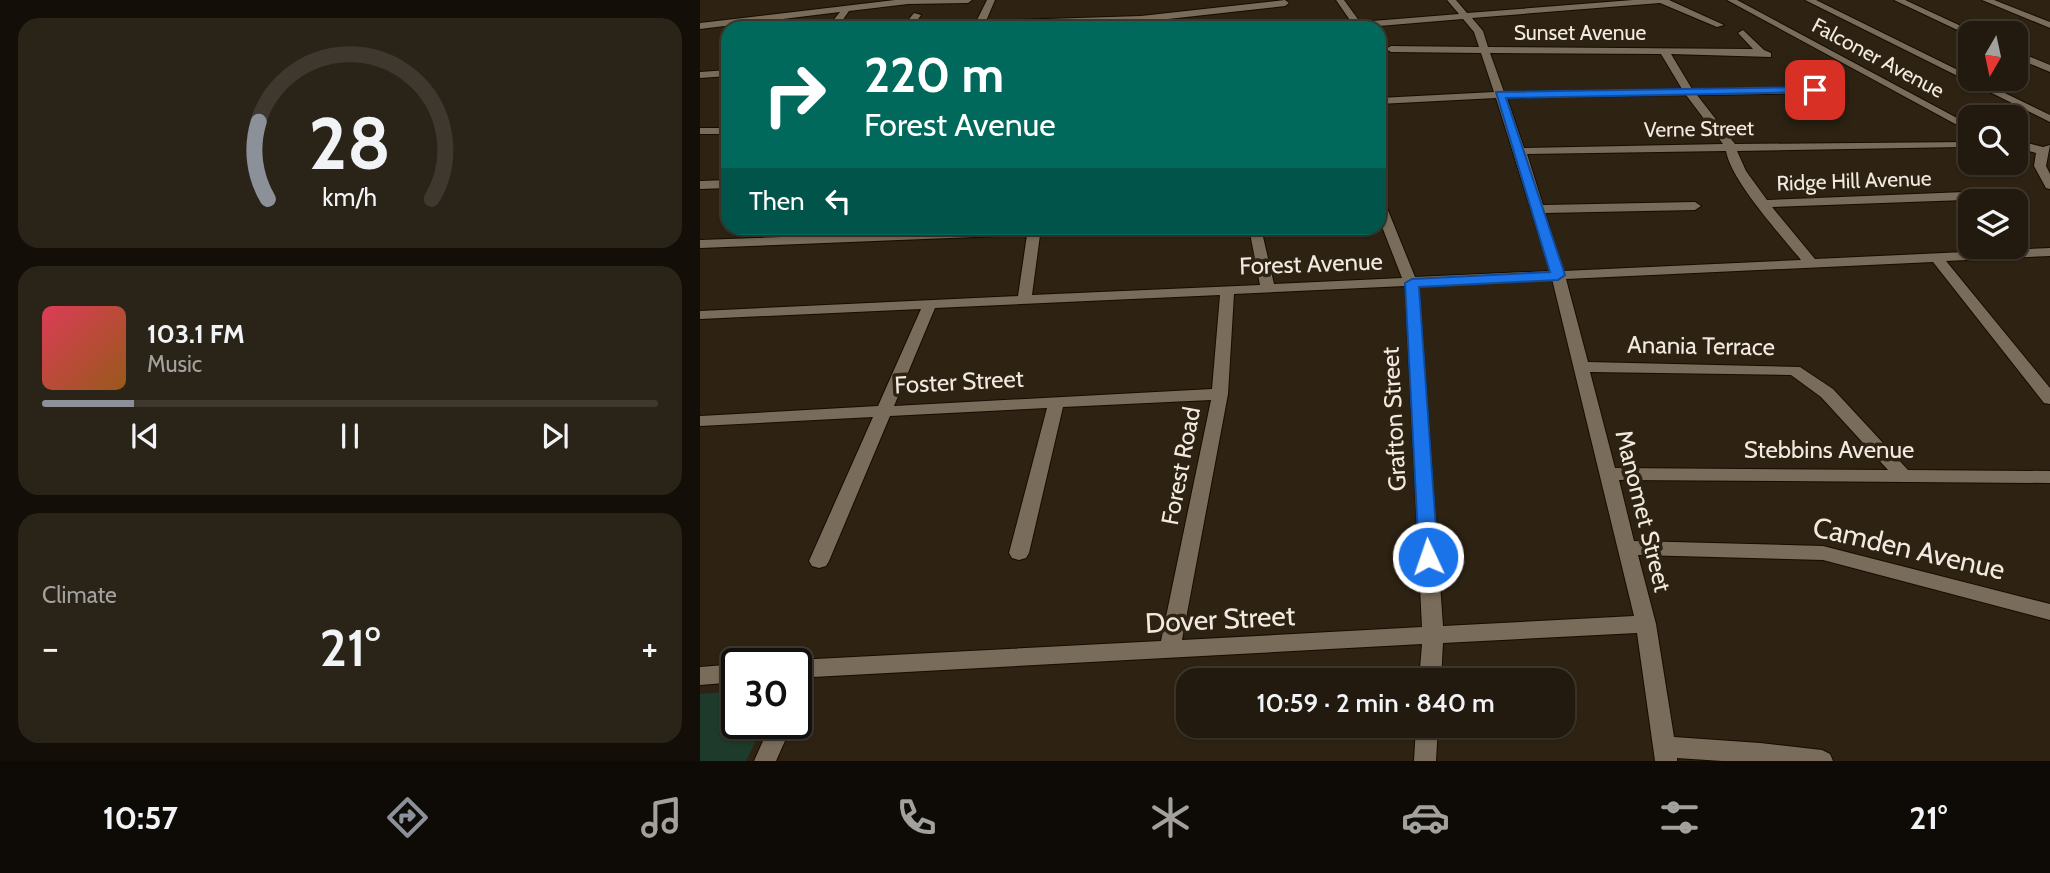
<!DOCTYPE html>
<html lang="en">
<head>
<meta charset="utf-8">
<style>
  :root { --surface:#221a0e; --page:#2a2317; --text:#f1f3f6; --muted:#a2a19e; --line:#3f382e; --accent:#8c9099 }
  body { margin:0; font-family:Cabin,sans-serif; background:var(--page); color:var(--text); height:100vh; display:flex; flex-direction:column; font-size:26px; white-space:nowrap }
  * { box-sizing:border-box; margin:0 }
  p { font-size:23px; color:var(--muted) }
  .icon { flex:none; width:38px; height:38px; fill:none; stroke:currentColor; stroke-width:2; stroke-linecap:round; stroke-linejoin:round }
  .map { position:relative; flex:1; overflow:hidden }
  .sheet { display:flex; flex-direction:column; gap:18px; padding:18px; background:#130e08; width:700px }
  .sheet>* { flex:none }
  .banner { position:absolute; left:21px; top:21px; width:665px; height:214px; border-radius:21px; box-shadow:0 2px 5px #0004,0 0 0 2px var(--line); background:#00695c; color:#fff; overflow:hidden }
  .needle { width:46px; rotate:189deg }
  .fabs { position:absolute; left:1258px; top:21px; display:grid; gap:14px }
  .fabs a { display:grid; place-items:center; width:70px; height:70px; border-radius:14px; background:var(--surface); box-shadow:0 2px 5px #0004,0 0 0 2px var(--line); font-size:35px }
  .speed { position:absolute; left:21px; top:648px; display:flex; gap:14px; font-size:35px; font-weight:700; text-align:center }
  .speed>* { display:grid; place-content:center; width:91px; height:91px; border-radius:50%; background:var(--surface); box-shadow:0 2px 5px #0004,0 0 0 2px var(--line); line-height:1 }
  .speed .limit { border:4px solid #111; border-radius:10px; background:#fff; color:#111 }
  .pin { position:absolute; display:grid; place-items:center; width:60px; height:60px; color:#fff; margin:-30px; border-radius:14px; box-shadow:0 4px 10px #0006 }
  .me { position:absolute; width:77px; margin:-38px; rotate:357deg; stroke-linejoin:round; filter:drop-shadow(0 0 5px #0008) }
  .turn { display:flex; align-items:center; gap:24px; height:147px; padding:0 28px; font-size:32px }
  .turn .icon { width:91px; height:91px; stroke-width:2.5 }
  .turn b { display:block; font-size:49px; line-height:60px }
  .then { display:flex; align-items:center; height:66px; padding:0 28px; background:#0003; gap:14px; font-size:26px }
  .big { font-size:52px; font-weight:600; line-height:1.1 }
  .sheet .card { flex:1; display:flex; flex-direction:column; justify-content:center; gap:10px; min-width:0; padding:0 24px; border-radius:21px; background:var(--page) }
  .sheet .dial { align-items:center; gap:0 }
  .dial svg { height:182px; overflow:visible; fill:none; stroke:var(--line); stroke-width:7; stroke-linecap:round; text-anchor:middle }
  .dial text { fill:var(--text); stroke:none }
  .song { display:flex; align-items:center; gap:21px }
  .cover { width:84px; height:84px; border-radius:10px; background:linear-gradient(135deg,hsl(350 70% 55%),hsl(30 70% 35%)) }
  .played { height:7px; border-radius:4px; background:linear-gradient(90deg,var(--accent) 15%,var(--line) 15%) }
  .keys { display:flex; justify-content:space-around; direction:ltr }
  .heat { display:flex; justify-content:space-between; align-items:center; font-size:38px; direction:ltr }
  .trip { position:absolute; left:476px; top:668px; width:399px; height:70px; border-radius:21px; background:var(--surface); box-shadow:0 2px 5px #0004,0 0 0 2px var(--line); font-weight:600; line-height:70px; text-align:center }
  .dock { display:flex; height:112px; justify-content:space-around; align-items:center; background:#0e0a06; color:var(--muted) }
  .dock .icon { width:49px; height:49px }
  .dock .active { color:var(--accent) }
  .dock b { font-size:32px; color:var(--text) }
  main { display:flex; flex:1; min-height:0 }
  .map>svg:first-child { display:block }
</style>
</head>
<body>
<main>
<section class="sheet">
<div class="card dial"><svg viewBox="0 0 100 80">
<path d="M14 69A42 42 0 1 1 86 69"/>
<path d="M14 69A42 42 0 0 1 10 35" stroke="#8c9099"/>
<text x="50" y="56" font-size="32" font-weight="700">28</text>
<text x="50" y="72" font-size="11">km/h</text>
</svg></div>
<div class="card">
<div class="song"><i class="cover"></i><div><b>103.1 FM</b><p>Music</p></div></div>
<div class="played"></div>
<div class="keys"><svg class="icon" aria-label="previous" viewBox="0 0 24 24"><path d="M18 5L8 12l10 7zM5 5v14"/></svg><svg class="icon" aria-label="pause" viewBox="0 0 24 24"><path d="M8 5v14M16 5v14"/></svg><svg class="icon" aria-label="next" viewBox="0 0 24 24"><path d="M6 5l10 7-10 7zM19 5v14"/></svg></div>
</div>
<div class="card"><p>Climate</p>
<div class="heat"><a>−</a><b class="big">21°</b><a>+</a></div>
</div>
</section>
<div class="map">
<svg width="1350" height="761" viewBox="0 0 1350 761">
  <rect width="100%" height="100%" fill="#2e2313"/>
  <!-- green -->
  <path fill="#1d3a2a" d="M37,691v32h28l-19,38h-46v-67z"/>
  <g fill="none" stroke-linecap="round" stroke-linejoin="round">
    <!-- minor casing -->
    <g stroke="#160c01" stroke-width="2">
      <path id="minor" d="M195,0h77l-4,3 -60,1 -59,7 -12,17h-10l13,-16 -140,17v-6z
        M287,0h8l-9,21 155,-5 144,-16 4,3 -4,3 -144,16 -168,6z
        M636,0h8l16,22 99,-8 -12,-14h9l11,13 166,-13h36l55,25 -7,2 -57,-24 -188,15 11,13 5,16 265,2 -15,-16 5,-3 21,20 7,3v4l-100,-3 21,35 137,-2 5,3 -5,3 -132,2 38,49 232,-2 2,2 -6,3 -226,4 9,20 21,29 198,-8 25,6 2,3 -27,-1 -193,7 43,52 235,-11v8l-104,5 104,127v16l-6,-1 -111,-141 -367,17 22,83 212,5 33,22 75,81 142,1v12l-431,-3 15,61 189,5 227,58v16l-227,-60 -185,-5 18,69 18,113 86,6 62,7 8,4 3,7h-111l-45,-3v3h-22l-18,-128 -194,10 -2,38h-22l3,-37 -609,33 -9,21 -8,2v-37h-8l8,-3 365,-19 50,-241 -148,7 -34,146 -3,5 -7,2 -7,-2 -3,-5 38,-145 -157,8 -61,145 -3,5 -7,2 -7,-2 -3,-5 64,-144 -173,9v-10l178,-10 43,-97 -221,10v-8l318,-15 9,-61 -327,13v-8l324,-12h93l-6,4 -71,3 -8,60 228,-10 -11,-57h12l13,56 128,-6 -23,-59v-20l6,4 30,74 135,-6 -54,-173 -117,6v-6l115,-6 -13,-39 -90,-1 -5,-3 5,-3 88,1 -5,-15 -11,-13 -108,9h-38l5,-3 30,-2zM790,53l171,1 21,35 -178,3zM986,95l37,49 -199,4 -17,-50zM1026,151c5,30 55,84 75,109l-238,11 -18,-58 150,-3 6,-4 -6,-4 -152,3 -16,-51zM852,279l82,337 -191,10 -24,-340zM705,286l17,341 -240,13 46,-246 6,-100zM520,295l-8,94 -318,17 41,-98zM890,372l201,3 30,22 67,73 -273,-2z
        M1027,0h10l233,125v7z
        M1105,0h11l154,76v3h6l74,36v7z
        M1194,0h11l71,33 -8,2z
        M1282,0h12l56,22v6z
        M214,13l7,2 -9,13h-10z
        M1316,51l34,14v7l-34,-14z
        M28,70v6l-28,2v-6z
        M0,128h28v6h-28z
        M1316,140l27,7 7,-2 -4,21 4,8v15l-4,-1 -12,-22 2,-13 -20,-6z
        M28,180v8l-28,1v-8z
        M37,664v18l-37,3v-18z
        M71,723h22l-17,38h-22z
        M716,726h22l-2,35h-22z"/>
    </g>
    <!-- minor -->
    <use href="#minor" fill="#796c5a" fill-rule="evenodd"/>
  </g>
  <!-- route -->
  <path fill="#1a73e8" stroke="#114b97" stroke-width="2" d="M1115,87l5,3 -2,2 -312,6 59,177 -7,5 -139,7 19,270 -10,8 -6,-2 -3,-6 -14,-274 7,-4 138,-7 -54,-180z"/>
  <g text-anchor="middle" stroke-width="7" stroke-linejoin="round" paint-order="stroke">
    <!-- far-street labels -->
    <g font-size="21" fill="#f2eae0" stroke="#2e2313">
      <text x="880" y="40">Sunset Avenue</text>
      <text transform="translate(1178 58) rotate(28)" y="7">Falconer Avenue</text>
      <text transform="translate(999 129) rotate(-1)" y="7">Verne Street</text>
      <text transform="translate(1154 181) rotate(-2)" y="7">Ridge Hill Avenue</text>
    </g>
    <!-- street labels -->
    <g font-size="24" fill="#f2eae0" stroke="#2e2313">
      <text transform="translate(611 264) rotate(-2)" y="8">Forest Avenue</text>
      <text transform="translate(1001 346) rotate(1)" y="8">Anania Terrace</text>
      <text transform="translate(259 382) rotate(-3)" y="8">Foster Street</text>
      <text transform="translate(694 419) rotate(-93)" y="8">Grafton Street</text>
      <text x="1129" y="458">Stebbins Avenue</text>
      <text transform="translate(481 466) rotate(-79)" y="8">Forest Road</text>
      <text transform="translate(943 511) rotate(76)" y="8">Manomet Street</text>
    </g>
    <!-- near-street labels -->
    <g font-size="28" fill="#f2eae0" stroke="#2e2313">
      <text transform="translate(1209 548) rotate(13)" y="10">Camden Avenue</text>
      <text transform="translate(520 619) rotate(-3)" y="10">Dover Street</text>
    </g>
  </g>
</svg>
<div class="fabs">
<a><svg class="needle" viewBox="-14 -14 28 28"><path d="M0-13l5 13h-10z" fill="#e53935"/><path d="M0 13l5-13h-10z" fill="#a2a19e"/></svg></a>
<a><svg class="icon" aria-label="search" viewBox="0 0 24 24"><circle cx="10" cy="10" r="6"/><path d="M15 15l6 6"/></svg></a>
<a><svg class="icon" aria-label="layers" viewBox="0 0 24 24"><path d="M12 4l9 5-9 5-9-5zM3 14l9 5 9-5"/></svg></a>
</div>
<div class="speed"><div class="limit">30</div></div>
<div class="pin" style="left:1115px;top:90px;background:#d93025"><svg class="icon" aria-label="arrive" viewBox="0 0 24 24"><path d="M6 21V4h12l-3 4 3 4H6"/></svg></div>
<svg class="me" style="left:728px;top:557px" viewBox="-20 -20 40 40"><circle r="17" fill="#1a73e8" stroke="#fff" stroke-width="3"/><path d="M0-11L8 9 0 5-8 9z" fill="#fff"/></svg>
<div class="trip">10:59 · 2 min · 840 m</div>
<div class="banner">
<div class="turn"><svg class="icon" aria-label="right" viewBox="0 0 24 24"><path d="M7 20v-9h11M14 6l5 5-5 5"/></svg><div><b>220 m</b>Forest Avenue</div></div>
<div class="then">Then<svg class="icon" aria-label="left" viewBox="0 0 24 24"><path d="M17 20v-9H6M10 6l-5 5 5 5"/></svg></div>
</div>
</div>
</main>
<nav class="dock">
<b>10:57</b>
<svg class="icon active" aria-label="directions" viewBox="0 0 24 24"><path d="M12 3l9 9-9 9-9-9zM9 14v-3h6M13 9l2 2-2 2"/></svg>
<svg class="icon" aria-label="music" viewBox="0 0 24 24"><path d="M9 18V5l10-2v13"/><circle cx="6" cy="18" r="3"/><circle cx="16" cy="16" r="3"/></svg>
<svg class="icon" aria-label="phone" viewBox="0 0 24 24"><path d="M5 4h4l2 5-3 2q2 4 5 5l2-3 5 2v4C11 20 4 13 5 4z"/></svg>
<svg class="icon" aria-label="climate" viewBox="0 0 24 24"><path d="M12 3v18M4 7l16 10M4 17L20 7"/></svg>
<svg class="icon" aria-label="car" viewBox="0 0 24 24"><path d="M5 17H2v-5l4-1 3-4h7l3 4 3 1v5h-3M9 17h6M6 11h13"/><circle cx="7" cy="17" r="2"/><circle cx="17" cy="17" r="2"/></svg>
<svg class="icon" aria-label="filters" viewBox="0 0 24 24"><path d="M4 7h16M4 17h16"/><circle cx="9" cy="7" r="2"/><circle cx="15" cy="17" r="2"/></svg>
<b>21°</b>
</nav>
</body>
</html>
